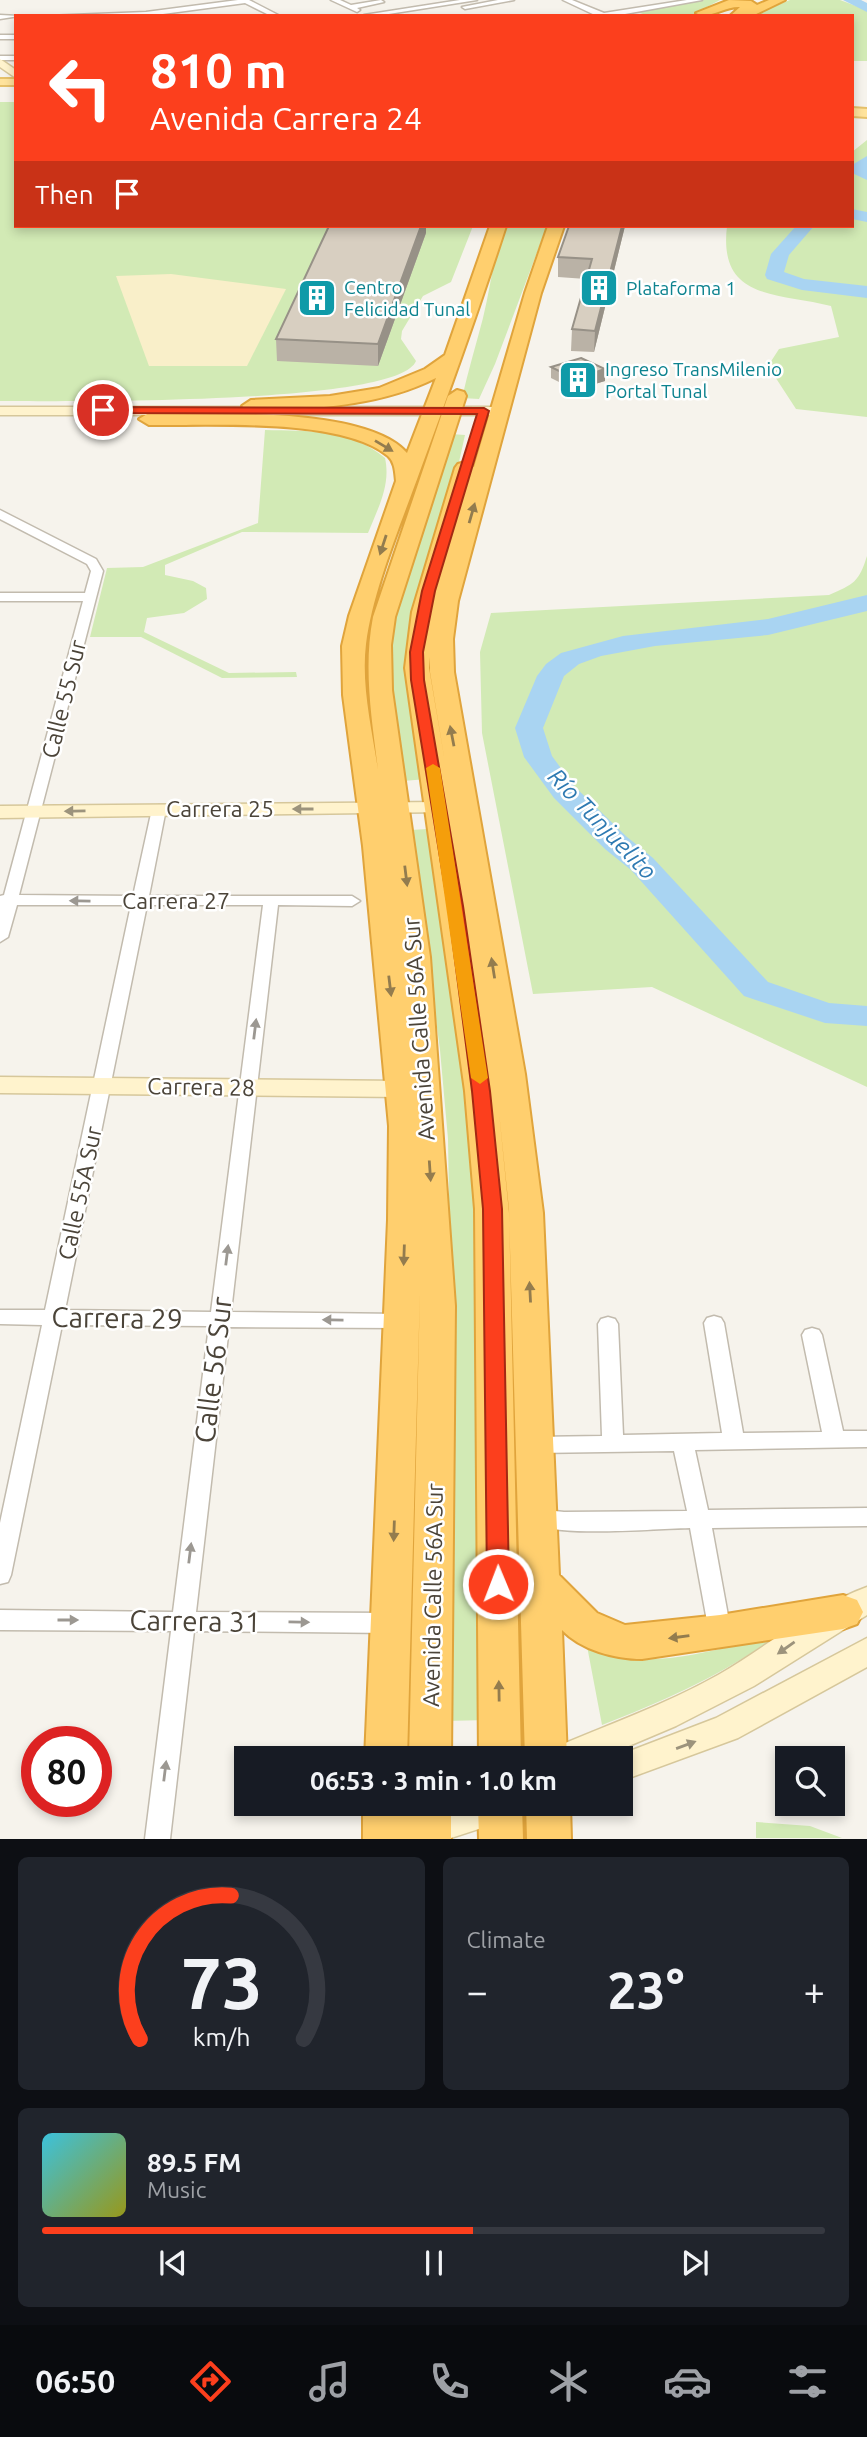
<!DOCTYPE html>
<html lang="en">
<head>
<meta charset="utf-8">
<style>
  :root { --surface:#171b24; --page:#20242c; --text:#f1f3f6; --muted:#9ea1a6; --line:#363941; --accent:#fc3f1d }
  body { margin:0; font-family:Ubuntu,sans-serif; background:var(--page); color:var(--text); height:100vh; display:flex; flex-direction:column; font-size:26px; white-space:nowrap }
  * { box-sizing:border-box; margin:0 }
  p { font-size:23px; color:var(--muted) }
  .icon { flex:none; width:38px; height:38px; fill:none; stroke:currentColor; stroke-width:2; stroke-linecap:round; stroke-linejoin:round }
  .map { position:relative; height:1839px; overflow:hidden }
  .details { display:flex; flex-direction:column; gap:18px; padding:18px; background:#0d0f14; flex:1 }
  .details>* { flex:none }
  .banner { position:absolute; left:14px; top:14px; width:840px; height:214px; border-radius:0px; box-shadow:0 4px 10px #0003; background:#fc3f1d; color:#fff; overflow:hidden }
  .controls { position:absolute; left:775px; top:1746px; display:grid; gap:14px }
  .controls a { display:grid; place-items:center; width:70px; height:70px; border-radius:0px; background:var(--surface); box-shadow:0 4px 10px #0003; font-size:35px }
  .speed { position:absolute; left:21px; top:1726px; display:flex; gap:14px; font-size:35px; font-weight:700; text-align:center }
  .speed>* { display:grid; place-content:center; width:91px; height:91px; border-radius:50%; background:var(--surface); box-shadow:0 4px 10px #0003; line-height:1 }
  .speed .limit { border:10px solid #d22; background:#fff; color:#111 }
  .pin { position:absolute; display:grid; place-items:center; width:60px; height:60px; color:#fff; margin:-30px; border:4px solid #fff; border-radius:50%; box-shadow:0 2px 7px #0007 }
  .me { position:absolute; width:77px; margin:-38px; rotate:359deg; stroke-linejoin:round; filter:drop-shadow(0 0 5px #0008) }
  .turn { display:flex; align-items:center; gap:24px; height:147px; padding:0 21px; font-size:32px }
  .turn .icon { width:91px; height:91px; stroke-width:2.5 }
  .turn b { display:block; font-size:49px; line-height:60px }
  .then { display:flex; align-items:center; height:66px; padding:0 21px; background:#0003; gap:14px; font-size:26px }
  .big { font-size:52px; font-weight:700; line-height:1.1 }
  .details .card { flex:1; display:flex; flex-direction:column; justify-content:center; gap:10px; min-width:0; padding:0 24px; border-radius:10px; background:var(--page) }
  .details .dial { align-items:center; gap:0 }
  .dial svg { height:182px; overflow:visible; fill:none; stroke:var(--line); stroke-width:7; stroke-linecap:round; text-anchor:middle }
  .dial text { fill:var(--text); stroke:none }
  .song { display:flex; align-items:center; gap:21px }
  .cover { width:84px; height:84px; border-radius:10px; background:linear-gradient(135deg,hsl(190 70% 55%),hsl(60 70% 35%)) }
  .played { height:7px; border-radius:4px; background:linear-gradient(90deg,var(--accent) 55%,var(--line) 55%) }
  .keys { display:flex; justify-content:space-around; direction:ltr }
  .heat { display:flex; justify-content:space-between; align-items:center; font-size:38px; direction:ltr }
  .details .tiles { flex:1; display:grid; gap:18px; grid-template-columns:1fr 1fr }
  .card:last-child { grid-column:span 2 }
  .trip { position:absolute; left:234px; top:1746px; width:399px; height:70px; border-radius:0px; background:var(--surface); box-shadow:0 4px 10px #0003; font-weight:700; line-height:70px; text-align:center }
  .menu { display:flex; height:112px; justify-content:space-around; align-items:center; background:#090b0e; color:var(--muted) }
  .menu .icon { width:49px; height:49px }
  .menu .active { color:var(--accent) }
  .menu b { font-size:32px; color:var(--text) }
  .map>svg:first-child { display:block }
</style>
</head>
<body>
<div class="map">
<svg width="867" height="1839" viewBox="0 0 867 1839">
  <rect width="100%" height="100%" fill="#f6f3ec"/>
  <!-- green -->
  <path fill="#d2eab5" d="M704,0h16l-30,16h-46l2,-1 -9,-3z
    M790,0h50l27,10v51h-15v-45h-102z
    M0,102h16v124h457l-22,56 -28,14 -21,35 -1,8 15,22c-18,45 -359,40 -416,40z
    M867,140v277l-71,-8 -28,-43 11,-17 60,-12 -8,-31c-54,-14 -113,-5 -104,-80h125v-74z
    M505,226h42l-52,138 -16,35 -17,-1c6,-27 14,-53 21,-80 8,-32 10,-62 22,-92z
    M265,430c43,1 86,-1 120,28 6,27 -7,50 -17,75l-126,-1 -77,33v10l28,6 13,7 1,11 -23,14 -37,5 -3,14 85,41 67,-1 1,5 -75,1 -81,-41h-51l17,-69 36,-1 115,-44z
    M451,434l14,1 -10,45 -25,77 -3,222 -24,2 -9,-60 -5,-88z
    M867,556v531l-215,-100 -119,7 -51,-261 -2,-81 11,-39 338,-18c25,-11 30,-13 38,-39z
    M427,829l19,96 34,289 8,506 -43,1 5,-458 -2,-124 -8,-89 -29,-220z
    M780,1633c-55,41 -114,67 -178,92l-15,-79c12,4 25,9 37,11 47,9 110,-12 156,-24z
    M756,1822l54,4 32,12h-86z"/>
  <!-- sand -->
  <path fill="#f9efc9" d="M171,274l115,15 -39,77h-98l-33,-90z"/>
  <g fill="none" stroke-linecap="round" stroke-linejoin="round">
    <!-- river -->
    <path fill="#a9d4f2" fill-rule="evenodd" d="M843,0h18l6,3v9z
      M867,156v24l-15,-7v-8z
      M852,209l15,3v10l-15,-3z
      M796,226h18l-25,29 -5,17 20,7 63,7v12l-65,-8 -35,-11 -2,-4 6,-21z
      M867,595v16l-99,24 -113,11 -54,10 -22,8 -15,12 -21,52 9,28 22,30 53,51 26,21 115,124 61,21 38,3v20l-42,-3 -81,-27 -113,-126 -26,-21 -51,-51 -30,-41 -9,-29 22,-52 9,-12 15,-11 62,-17 145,-17z"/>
    <!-- street casing -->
    <g stroke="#c2bbae" stroke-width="3">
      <path id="street" d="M238,0h11l31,16h-9l-26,-13 -97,13h-101l99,-4z
        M331,0h9l11,5 30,-5 3,2 -27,6 3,2 -3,2z
        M460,0h17l-101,16 -12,-1z
        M498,0h16l-49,9 -3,-2z
        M563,0h9l32,13 83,-13h15l-88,16h-17z
        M0,15l19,1 -19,3z
        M0,35h16v4h-16z
        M0,56h16v4h-16z
        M0,510l96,49 7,12 -84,324 114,1 19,-87 7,-4 7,4 -17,87h203l8,5 -8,5 -74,-1 -47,407 170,2 7,2 3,5 -3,5 -7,2 -172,-1 -33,285 194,1 8,3 3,7 -3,7 -8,3 -196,-2 -24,208h-25l26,-208 -171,-1v-20l173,2 36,-286 -147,-1 -51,250 -3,7 -8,2v-61l42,-198 -42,-1v-14h45l86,-405h-114l-9,32 -8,5v-46l4,-1 79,-294h-83v-8h85l6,-22 -4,-7 -87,-45zM147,905h116l-52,407 -146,-2z
        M714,1316l7,2 3,5 19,110 79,-1 -20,-97 3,-5 7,-2 7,2 3,5 21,96h24v16l-172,3 13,60 159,-2v18l-155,2 19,104 -3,7 -8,3 -8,-3 -3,-7 -19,-104c-42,1 -123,9 -161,-4l-3,-6 3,-6 8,-3 27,3 123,-1 -13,-60 -139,2 -7,-2 -3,-6 3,-6 7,-2 67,-1 -4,-112 3,-5 7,-2 7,2 3,5 5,111 99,-2 -18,-110 3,-5z"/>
    </g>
    <!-- secondary casing -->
    <g stroke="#d6c79b" stroke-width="3">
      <path id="secondary" d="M0,59l16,11v8l-16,-11z
        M0,407h501l7,4 -7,4h-501z
        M439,802l7,2 3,4 -3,4 -446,6v-12z
        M0,1077l402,4 8,3 4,5 -4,5 -8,3 -402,-4z
        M867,1587v28l-113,71 -78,40 -78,33h-52l5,-10c56,-24 114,-44 167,-74 49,-28 96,-69 149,-88z
        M867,1638v29l-129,71 -117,43v-22h-12l107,-41z
        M460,1804h62v1l-4,11 -70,23h-37l-4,-8 5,-11z"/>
    </g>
    <!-- primary casing -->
    <g stroke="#e6c16a" stroke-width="4">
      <path id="primary" d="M0,79h16v6h-16z
        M852,108l15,1v8l-15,-1z"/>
    </g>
    <!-- highway casing -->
    <g stroke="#e0a43c" stroke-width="4">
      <path id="highway" d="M729,0l22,1 6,4 12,-5h16l-33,16h-22l10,-9c-15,-1 -31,13 -44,6z
        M490,226h16c-27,83 -56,164 -86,245 -19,53 -47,118 -54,173 -5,41 6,86 12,126 -6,-51 -15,-101 -5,-153l75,-221 9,-6 7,2 2,4 -71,221 -4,28 1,45 38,267 25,349 -4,453h-42l11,-468 -13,468h-42l23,-539 1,-94 -26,-280 -20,-151 -1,-49 7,-30 47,-135c-1,-8 -1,-19 -8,-25 -47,-39 -179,-30 -239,-31l-10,-6 10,-6c59,1 218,-7 258,40l29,-75c-58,29 -121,30 -185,34l-9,-6 9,-6 79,-4 49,-8 46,-19 20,-14z
        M548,226h16l-23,67 -83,308 -5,38 1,33 71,402 18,139 16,362 38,38 28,12 95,-10 123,-20 14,5 6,12 -6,12 -14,5 -201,30c-27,0 -61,-9 -80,-29l5,129h-42l-16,-546 -10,-101 10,97 12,550h-42l-4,-550 -10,-118 -60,-423 7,-56 43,-144 3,-4 7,-2 9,5 51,-174zM430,657v15l15,90 -16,-94z
        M363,1804h44v18v-18h44v35h-88z
        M478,1804h44l1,35h-44z
        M526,1804h44l1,35h-44z"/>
    </g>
    <!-- street -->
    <use href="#street" fill="#fff" fill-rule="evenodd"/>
    <!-- secondary -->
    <use href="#secondary" fill="#fff3cd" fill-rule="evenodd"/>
    <!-- primary -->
    <use href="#primary" fill="#ffe39c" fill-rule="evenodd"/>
    <!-- highway -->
    <use href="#highway" fill="#ffcf6e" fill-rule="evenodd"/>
  </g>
  <!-- wall -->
  <path fill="#bab2a6" d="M569,226h56l-31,126 -23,-1 1,-22 14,-50 -28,-2v-20z
    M426,233l-48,133 -101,-5 -1,-22z
    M551,367l54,2v12l-30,9 -24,-12z"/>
  <!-- shaded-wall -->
  <path fill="#979187" d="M421,226h5v7l-48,133v-22z
    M622,226h3l-31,126 1,-21z
    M605,369v12l-30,9v-11z"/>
  <!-- building -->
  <path fill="#d8cfc1" stroke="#979187" stroke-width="2" d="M329,226h92l-43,118 -102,-5z
    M569,226h53l-27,105 -23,-2 20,-70 -34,-2z
    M581,358l24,11 -30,10 -24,-12z"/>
  <!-- one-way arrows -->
  <defs><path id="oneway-solid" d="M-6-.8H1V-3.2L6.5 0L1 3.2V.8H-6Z" transform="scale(1.75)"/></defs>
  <g fill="#937c4e">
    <use href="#oneway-solid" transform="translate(384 446) rotate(31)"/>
    <use href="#oneway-solid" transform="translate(472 513) rotate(-74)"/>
    <use href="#oneway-solid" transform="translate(383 545) rotate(108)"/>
    <use href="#oneway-solid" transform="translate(452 736) rotate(-101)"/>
    <use href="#oneway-solid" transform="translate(406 876) rotate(83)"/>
    <use href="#oneway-solid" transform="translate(493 968) rotate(-99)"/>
    <use href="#oneway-solid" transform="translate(390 986) rotate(83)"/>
    <use href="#oneway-solid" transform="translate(430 1171) rotate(86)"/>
    <use href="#oneway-solid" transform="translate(404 1255) rotate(92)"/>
    <use href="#oneway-solid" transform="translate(530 1292) rotate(-93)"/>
    <use href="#oneway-solid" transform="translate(394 1531) rotate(92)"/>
    <use href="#oneway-solid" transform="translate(679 1637) rotate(172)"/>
    <use href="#oneway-solid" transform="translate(499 1691) rotate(-91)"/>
  </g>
  <g fill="#9c937c">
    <use href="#oneway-solid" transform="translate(303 809) rotate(180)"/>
    <use href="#oneway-solid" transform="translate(75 811) rotate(179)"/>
    <use href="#oneway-solid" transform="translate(786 1648) rotate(145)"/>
    <use href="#oneway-solid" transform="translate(686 1745) rotate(-20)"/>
  </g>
  <g fill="#9c9892">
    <use href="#oneway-solid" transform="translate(80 901) rotate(-179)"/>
    <use href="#oneway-solid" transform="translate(255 1029) rotate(-83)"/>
    <use href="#oneway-solid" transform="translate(227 1255) rotate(-83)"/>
    <use href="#oneway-solid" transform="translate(333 1320) rotate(-179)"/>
    <use href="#oneway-solid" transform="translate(190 1553) rotate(-83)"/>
    <use href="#oneway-solid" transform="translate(68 1620)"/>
    <use href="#oneway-solid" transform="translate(299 1622) rotate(1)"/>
    <use href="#oneway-solid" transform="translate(165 1771) rotate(-83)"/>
  </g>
  <!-- route -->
  <path fill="#fc3f1d" stroke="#a42913" stroke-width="2" d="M103,407l381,1 5,3 -54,180 -12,61 1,28 39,226 27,185 12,118 7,375 -3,7 -8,3 -8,-3 -3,-7 -4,-375 -11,-118 -24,-185 -37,-226 -1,-28 12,-61 55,-177 -377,-1 -2,-3z"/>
  <!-- slow -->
  <path fill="#f59e0b" d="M433,764l7,4 48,310 -8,6 -9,-6 -45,-310z"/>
  <!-- icons -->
  <defs>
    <g id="building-square" transform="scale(2.0125)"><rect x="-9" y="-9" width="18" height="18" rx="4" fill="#0f9aa8" stroke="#fff"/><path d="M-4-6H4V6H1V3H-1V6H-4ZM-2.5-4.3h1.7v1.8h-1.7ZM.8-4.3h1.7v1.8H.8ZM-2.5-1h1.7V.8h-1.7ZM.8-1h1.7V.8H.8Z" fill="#fff"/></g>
  </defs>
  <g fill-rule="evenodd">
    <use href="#building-square" x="599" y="288"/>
    <use href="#building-square" x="317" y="298"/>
    <use href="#building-square" x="578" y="380"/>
  </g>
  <g text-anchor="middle" stroke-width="5" stroke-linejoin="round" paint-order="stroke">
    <!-- far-culture labels -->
    <g font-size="19" fill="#0d838f" stroke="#fff" text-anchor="start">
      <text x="344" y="294">Centro<tspan x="344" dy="22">Felicidad Tunal</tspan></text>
      <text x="626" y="295">Plataforma 1</text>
      <text x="605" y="376">Ingreso TransMilenio<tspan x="605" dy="22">Portal Tunal</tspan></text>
    </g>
    <!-- street labels -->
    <g font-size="23" fill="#4b4439" stroke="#fff">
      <text transform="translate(64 699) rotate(-76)" y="8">Calle 55 Sur</text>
      <text x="220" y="817">Carrera 25</text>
      <text x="176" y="909">Carrera 27</text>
      <text transform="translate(419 1029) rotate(-94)" y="8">Avenida Calle 56A Sur</text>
      <text transform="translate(201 1087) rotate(1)" y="8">Carrera 28</text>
      <text transform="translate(80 1193) rotate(-78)" y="8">Calle 55A Sur</text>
      <text transform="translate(433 1595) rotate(-89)" y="8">Avenida Calle 56A Sur</text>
    </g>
    <!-- water labels -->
    <g font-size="24" font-style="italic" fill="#2e7ab2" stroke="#fff">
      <text transform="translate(602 824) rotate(46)" y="8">Río Tunjuelito</text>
    </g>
    <!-- near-street labels -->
    <g font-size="28" fill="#4b4439" stroke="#fff">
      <text transform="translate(117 1318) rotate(1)" y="10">Carrera 29</text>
      <text transform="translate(213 1370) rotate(-83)" y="10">Calle 56 Sur</text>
      <text transform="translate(195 1621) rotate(1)" y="10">Carrera 31</text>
    </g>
  </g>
</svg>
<div class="controls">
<a><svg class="icon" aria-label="search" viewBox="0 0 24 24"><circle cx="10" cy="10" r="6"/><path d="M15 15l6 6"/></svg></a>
</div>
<div class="speed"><div class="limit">80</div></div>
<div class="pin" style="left:103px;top:410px;background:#d93025"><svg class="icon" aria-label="arrive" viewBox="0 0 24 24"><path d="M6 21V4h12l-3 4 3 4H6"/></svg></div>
<svg class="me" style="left:498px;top:1584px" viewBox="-20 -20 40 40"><circle r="17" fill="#fc3f1d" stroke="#fff" stroke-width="3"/><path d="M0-11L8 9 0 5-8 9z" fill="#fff"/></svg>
<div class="trip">06:53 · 3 min · 1.0 km</div>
<div class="banner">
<div class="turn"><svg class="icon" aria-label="left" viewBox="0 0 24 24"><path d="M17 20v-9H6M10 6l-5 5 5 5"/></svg><div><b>810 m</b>Avenida Carrera 24</div></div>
<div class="then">Then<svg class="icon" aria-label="arrive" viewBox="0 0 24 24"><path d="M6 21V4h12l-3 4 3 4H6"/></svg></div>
</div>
</div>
<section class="details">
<div class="tiles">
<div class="card dial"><svg viewBox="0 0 100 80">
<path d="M14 69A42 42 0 1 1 86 69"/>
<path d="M14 69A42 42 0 0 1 54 6" stroke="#fc3f1d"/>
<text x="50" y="56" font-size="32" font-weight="700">73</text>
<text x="50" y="72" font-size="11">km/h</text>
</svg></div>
<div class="card"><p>Climate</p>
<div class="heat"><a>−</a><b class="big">23°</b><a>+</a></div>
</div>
<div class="card">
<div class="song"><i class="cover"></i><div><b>89.5 FM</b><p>Music</p></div></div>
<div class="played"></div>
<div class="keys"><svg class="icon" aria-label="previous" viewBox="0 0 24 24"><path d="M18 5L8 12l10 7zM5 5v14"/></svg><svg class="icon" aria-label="pause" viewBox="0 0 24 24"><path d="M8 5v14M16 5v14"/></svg><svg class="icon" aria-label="next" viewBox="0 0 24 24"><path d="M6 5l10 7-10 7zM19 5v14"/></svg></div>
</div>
</div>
</section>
<nav class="menu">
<b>06:50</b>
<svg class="icon active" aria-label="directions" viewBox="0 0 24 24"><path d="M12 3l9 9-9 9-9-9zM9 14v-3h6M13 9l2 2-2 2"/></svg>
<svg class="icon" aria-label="music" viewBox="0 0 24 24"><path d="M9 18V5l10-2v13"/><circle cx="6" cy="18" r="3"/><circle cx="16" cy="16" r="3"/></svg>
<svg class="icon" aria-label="phone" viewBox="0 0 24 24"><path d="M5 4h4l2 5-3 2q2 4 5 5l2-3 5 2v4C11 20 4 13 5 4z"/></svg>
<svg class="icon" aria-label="climate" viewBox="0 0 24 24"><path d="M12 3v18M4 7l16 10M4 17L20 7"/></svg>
<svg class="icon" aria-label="car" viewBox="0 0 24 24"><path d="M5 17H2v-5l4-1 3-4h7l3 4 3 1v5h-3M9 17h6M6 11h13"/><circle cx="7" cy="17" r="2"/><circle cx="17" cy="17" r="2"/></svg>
<svg class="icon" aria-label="filters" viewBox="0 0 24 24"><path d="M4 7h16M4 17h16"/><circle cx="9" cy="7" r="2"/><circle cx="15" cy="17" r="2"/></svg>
</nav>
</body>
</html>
